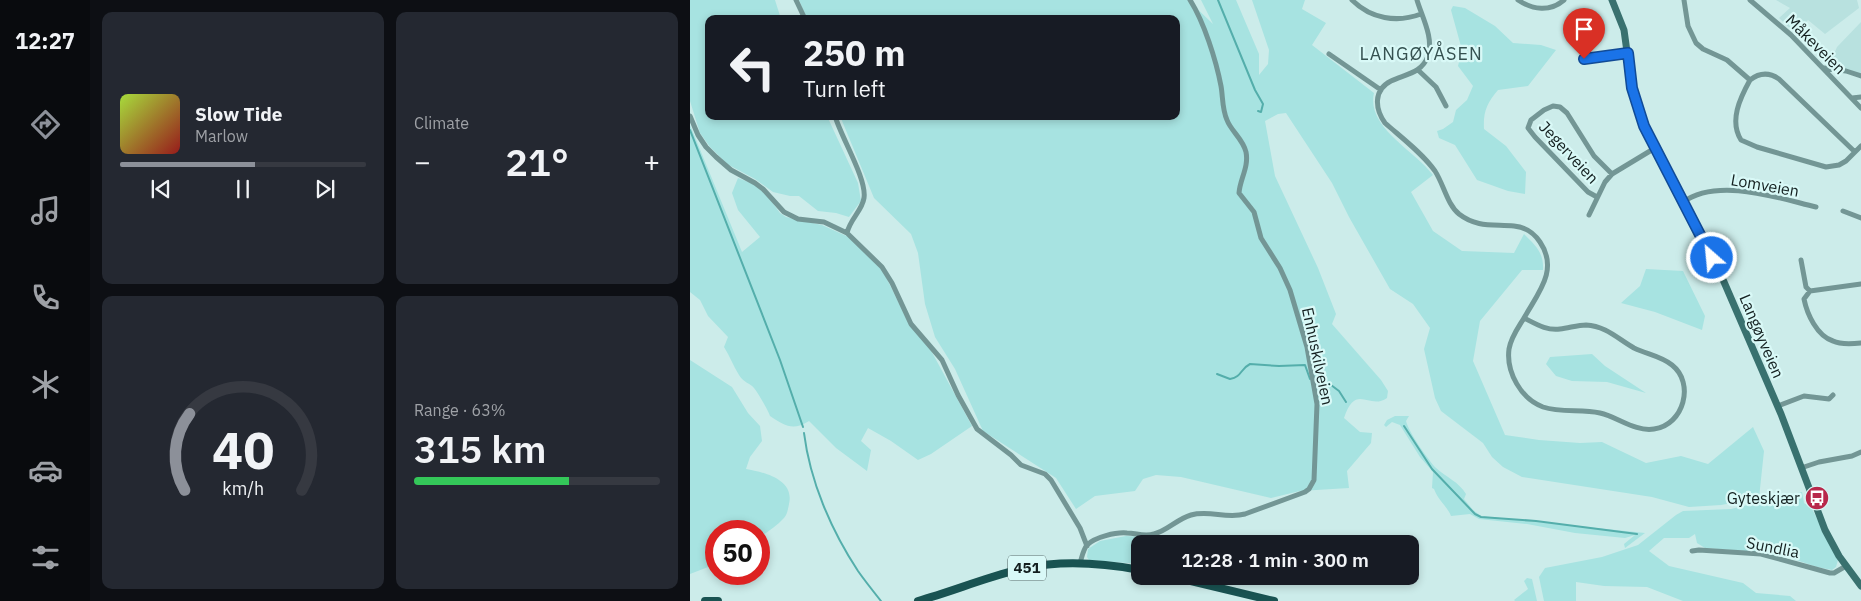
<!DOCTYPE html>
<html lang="en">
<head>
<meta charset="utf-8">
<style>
  :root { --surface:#171b24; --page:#242831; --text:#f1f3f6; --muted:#9ea1a6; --line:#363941; --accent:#8c9099 }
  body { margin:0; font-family:"IBM Plex Sans",sans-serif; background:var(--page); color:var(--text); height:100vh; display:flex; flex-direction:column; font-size:19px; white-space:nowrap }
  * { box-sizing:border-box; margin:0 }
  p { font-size:16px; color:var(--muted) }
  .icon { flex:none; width:28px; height:28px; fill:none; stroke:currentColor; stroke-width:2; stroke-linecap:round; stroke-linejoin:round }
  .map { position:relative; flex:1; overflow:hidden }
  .side { display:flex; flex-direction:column; gap:12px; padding:12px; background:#0d0f14; width:600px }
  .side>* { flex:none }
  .top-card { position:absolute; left:15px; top:15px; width:475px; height:105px; border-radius:10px; box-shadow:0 2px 8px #0003; background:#171b24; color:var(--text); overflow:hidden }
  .speed { position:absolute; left:15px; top:520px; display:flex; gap:10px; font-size:25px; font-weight:700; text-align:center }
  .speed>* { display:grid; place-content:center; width:65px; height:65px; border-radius:50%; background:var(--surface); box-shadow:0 2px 8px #0003; line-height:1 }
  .speed .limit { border:8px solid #d22; background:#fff; color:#111 }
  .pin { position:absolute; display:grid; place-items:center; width:42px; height:42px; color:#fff; margin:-51px -21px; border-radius:50% 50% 50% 0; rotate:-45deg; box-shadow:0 0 5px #0007 }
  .pin .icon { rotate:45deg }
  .me { position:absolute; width:55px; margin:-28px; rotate:333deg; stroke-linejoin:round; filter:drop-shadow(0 0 4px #0008) }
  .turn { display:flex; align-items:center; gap:18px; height:105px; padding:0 15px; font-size:22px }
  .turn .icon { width:65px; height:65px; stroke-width:2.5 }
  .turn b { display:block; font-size:35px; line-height:42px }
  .big { font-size:38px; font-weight:600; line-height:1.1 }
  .side .tile { flex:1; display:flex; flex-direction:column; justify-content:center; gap:8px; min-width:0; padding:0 18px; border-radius:10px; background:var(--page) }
  .side .dial { align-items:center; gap:0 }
  .dial svg { height:130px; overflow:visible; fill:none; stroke:var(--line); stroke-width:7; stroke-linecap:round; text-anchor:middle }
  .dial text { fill:var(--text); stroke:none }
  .song { display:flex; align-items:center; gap:15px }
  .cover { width:60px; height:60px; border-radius:8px; background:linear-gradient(135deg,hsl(80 70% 55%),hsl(0 70% 35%)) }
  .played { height:5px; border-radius:2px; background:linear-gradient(90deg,var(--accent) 55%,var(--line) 55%) }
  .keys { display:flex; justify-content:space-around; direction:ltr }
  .heat { display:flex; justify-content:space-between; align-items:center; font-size:28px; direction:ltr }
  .charge { height:8px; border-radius:4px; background:linear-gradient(90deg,#34c759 63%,var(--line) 0) }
  .side .tiles { flex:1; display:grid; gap:12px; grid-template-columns:repeat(2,1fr) }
  .trip { position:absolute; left:441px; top:535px; width:288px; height:50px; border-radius:10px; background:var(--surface); box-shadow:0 2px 8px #0003; font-weight:600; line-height:50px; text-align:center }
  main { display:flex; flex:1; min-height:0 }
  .menu { display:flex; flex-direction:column; width:90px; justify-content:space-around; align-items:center; background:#090b0e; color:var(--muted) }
  .menu .icon { width:35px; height:35px }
  .menu .selected { color:var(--accent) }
  .menu b { font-size:22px; color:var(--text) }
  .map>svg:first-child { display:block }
</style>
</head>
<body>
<main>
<nav class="menu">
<b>12:27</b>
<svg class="icon selected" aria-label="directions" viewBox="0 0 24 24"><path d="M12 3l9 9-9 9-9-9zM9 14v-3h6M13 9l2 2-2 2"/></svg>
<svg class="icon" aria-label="music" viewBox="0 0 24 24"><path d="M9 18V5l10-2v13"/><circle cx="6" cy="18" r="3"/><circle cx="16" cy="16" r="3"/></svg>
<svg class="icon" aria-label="phone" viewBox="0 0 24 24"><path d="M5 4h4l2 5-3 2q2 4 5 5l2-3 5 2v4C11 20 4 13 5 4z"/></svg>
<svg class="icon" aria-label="climate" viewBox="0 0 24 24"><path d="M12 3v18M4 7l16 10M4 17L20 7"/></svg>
<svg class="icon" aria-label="car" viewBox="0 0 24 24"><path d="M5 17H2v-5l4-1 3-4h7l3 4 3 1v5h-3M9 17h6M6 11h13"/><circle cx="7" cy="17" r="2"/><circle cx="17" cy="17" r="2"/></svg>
<svg class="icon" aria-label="filters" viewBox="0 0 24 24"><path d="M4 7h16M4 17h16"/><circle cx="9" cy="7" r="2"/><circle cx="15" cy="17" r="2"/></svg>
</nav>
<section class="side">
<div class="tiles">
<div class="tile">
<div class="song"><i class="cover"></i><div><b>Slow Tide</b><p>Marlow</p></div></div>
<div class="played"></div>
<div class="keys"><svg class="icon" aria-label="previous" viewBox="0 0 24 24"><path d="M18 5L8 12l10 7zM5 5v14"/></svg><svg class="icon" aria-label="pause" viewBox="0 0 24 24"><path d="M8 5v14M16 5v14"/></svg><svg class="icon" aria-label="next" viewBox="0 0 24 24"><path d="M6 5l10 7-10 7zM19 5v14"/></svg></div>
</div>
<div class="tile"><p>Climate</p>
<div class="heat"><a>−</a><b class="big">21°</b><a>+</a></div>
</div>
<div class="tile dial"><svg viewBox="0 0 100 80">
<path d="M14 69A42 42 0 1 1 86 69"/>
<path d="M14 69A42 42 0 0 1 17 22" stroke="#8c9099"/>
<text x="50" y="56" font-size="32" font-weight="700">40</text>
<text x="50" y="72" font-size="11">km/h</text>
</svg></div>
<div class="tile"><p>Range · 63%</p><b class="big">315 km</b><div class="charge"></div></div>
</div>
</section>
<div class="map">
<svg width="1171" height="601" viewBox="0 0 1171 601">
  <rect width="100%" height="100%" fill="#ccecea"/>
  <!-- built -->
  <path fill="#b8e1df" d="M1086,0h81l2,8 -34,26 -17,-14 -12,14 -17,-16 11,-10z
    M1171,22v52l-32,-8 8,-19z"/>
  <!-- green -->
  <path fill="#a7e3e1" d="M0,0h85l6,19h-72v97h118l31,67 3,18 -12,16 -13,-4 -18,-2 -19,-15h-9l-17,-4 -18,-13 -28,-15 -17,-17 -10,-14 -10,-32z
    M109,0h389l25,24 -12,-24h35l23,54v21l9,-11 1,-14 -17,-50h53l-3,9 24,14 -14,22 62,48c-8,34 40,57 59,82l-22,17 22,39 29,20 52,2 10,-19c12,12 20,19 19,36h-21l-42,51 -7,40 32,74 34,5 41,3 22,-1 44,21 35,-7 27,8 45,-37 11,24 -5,47 -38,7 -32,2 -37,-10 -130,-20 -19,-10 -11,-10 -9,-14 -42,-32 -6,-13 -11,-49 6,-21 -17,-24 -23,-15 -41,-72 -17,-34 -46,-70 -8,1 -13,7 10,55 43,92 18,46 -4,10 49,56 7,11 -1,7c-18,13 -31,-16 -43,20l16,14 12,1 -1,10 -24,28 2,17 -49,3 -29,7 -90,-21 -25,-2 -13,4 -8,12 -40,5 -19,13 -20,-31 -73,-47 -28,-62 -20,-32 -10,-33 -7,-51 -7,-19 -37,-36 -34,-82h336v-97h-369z
    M763,6l12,2 30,18 18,17 28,2 15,5 -28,36 -30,4c-11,13 -15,22 -14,39l22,17 20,26 -1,22 -17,-3 -31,-11 -22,-35 -16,-7 -2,-7 6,-2 10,-7 3,-12 11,-10 6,-14 -15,-20 4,-16 -11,-40z
    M0,125l52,127 18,-15 -22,-27 -6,-17 6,-15 18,7 13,13 11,15 6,4 36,8 31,14 30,32 27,55 18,19 44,81 -41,28 -13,6 -27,-19 -23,-13 -7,13 10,9 -4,21 -31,-23 -27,-27c-16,10 -24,5 -39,-5 -1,-4 -13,-25 -16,-28 -4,-5 -10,-5 -15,-13 -6,-9 -9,-19 -15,-28l4,-10 -20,-21 -8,-16 -10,-8z
    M956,269l37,2 22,45 -3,14 -47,-18 -34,-9 19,-17z
    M902,354l13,12 41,27 -39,-11 -35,-1 -16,-5 -10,-12 4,-7z
    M0,360l42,27 16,26 12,13 2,15 -12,16 -4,12c17,3 49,10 43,35 -1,5 -2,11 -5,14 -7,8 -17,14 -25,20v-7h-43v33l-26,10z
    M705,416h14l-3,5c2,10 23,40 30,47 10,9 23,14 30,26l-2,5 9,11 8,6 164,17 -20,15 -1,-4 11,-9 -10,3 -50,-5 -48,-9 -48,-5 -9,-5 -19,2c-4,-10 -13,-16 -17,-27l-2,-1 1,-16 -13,-15 -20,-32 -8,-3 -6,5 -2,-2 3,-5z
    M1112,492l2,11 7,4 27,53 -2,7 -4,3 -15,-3 -27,-9 -32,-6 -53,-4 -8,-5 -2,-9 -6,4h-25l-15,13 20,15 74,17 13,10 34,3 6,5h-113l-36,-14 -43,-1 -28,-4v19h-32l-5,-24 6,-9 57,-11 36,-12 38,-30 7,-4 48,-2z
    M436,536l16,1 8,7h-10v20l-51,-4 -2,-3 1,-8 12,-8z
    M837,578l5,1 5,22h-22l-1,-1 14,-11 -4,-8z"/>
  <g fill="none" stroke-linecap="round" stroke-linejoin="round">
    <!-- stream -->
    <path stroke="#54aeab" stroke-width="2" d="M528,0l37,90 8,14 -2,8 -3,-1
      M0,130l90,230 23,67
      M527,374l13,5c12,-2 10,-10 20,-15l29,2 26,-1 5,14
      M626,379l15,6 8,6 7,11
      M714,426l28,43 43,45 6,3 55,4 101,13
      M114,433c6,48 27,97 54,138 7,10 15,20 23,30"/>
    <!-- minor -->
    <path stroke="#739695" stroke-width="5" d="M106,0l9,19
      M662,0c19,19 45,23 69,14
      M727,0c5,17 17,38 11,56 -6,17 -22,18 -37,25 -18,9 -16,28 -6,42 17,15 37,30 50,48 9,14 12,33 24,43 18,14 35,10 55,12 11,1 20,7 26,16 19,28 -2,51 -16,76 12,6 23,13 36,11 9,-1 18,-4 26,-4 20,1 32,14 48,23 12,6 27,8 38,17 23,18 12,60 -18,64 -19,3 -36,-12 -54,-16 -19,-4 -39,0 -57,-6 -22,-8 -37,-35 -34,-58 2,-12 9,-21 15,-31
      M828,0c15,10 32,12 46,0
      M994,0l4,26 8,17 7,6 24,11 23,20
      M1060,0l41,35 70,73
      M639,54l52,36
      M894,59l44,-6
      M1134,68l22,3 15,5
      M728,70l18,17 10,19
      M1060,80c-10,18 -21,41 -9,60l16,7 69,20 13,-2 7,-4 15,-15
      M1060,80c9,-7 19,-8 29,-1l76,73
      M1162,98l9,-1
      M0,116l8,19 8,12 10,10 15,13 24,13 8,6 21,23 14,7 26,3 23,11 35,34 10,16 19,41 31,36 16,35 19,34 34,26 10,10 24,9 6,6 29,48 7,18
      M145,116c6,21 32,63 29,82 -2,13 -14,21 -17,35
      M907,197l-9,-5 -53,-55 -7,-9 3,-8 13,-10 9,-4 7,1 7,6 27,43 18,18
      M993,202c35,-25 95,-4 133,5
      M1153,211l18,7
      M899,215l16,-33 7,-8 43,-26
      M1111,260l5,27 4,4
      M1171,284l-51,7 -6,8c3,15 13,37 29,42 8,4 19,3 28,2
      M1088,406l26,-10 25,3 4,-4
      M1111,468l18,-6 33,-6 9,-4
      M1002,551l7,-1 62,4 69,19h4l12,-7
      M390,563c2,-6 3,-13 7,-18 8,-8 29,-13 40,-12 9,0 17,4 27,1 13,-3 23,-15 37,-19 18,-5 36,4 54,-1l60,-22 4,-3 5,-9 3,-76 -10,-57 -17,-57 -10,-22 -19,-30 -7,-26 -15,-19c1,-14 10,-26 7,-41 -3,-13 -15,-21 -19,-32 -5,-11 -4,-23 -6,-34 -5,-26 -17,-64 -31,-86"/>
    <!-- secondary -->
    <path stroke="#39716f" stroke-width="7" d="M922,0l12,30 8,58 12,38 77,149 19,44 41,95 44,116 14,26 22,30"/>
    <!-- primary -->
    <path stroke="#195352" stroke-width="8" d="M480,576l104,25
      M15,601h13
      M228,601c36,-10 71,-25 107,-33 38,-8 77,-5 115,2"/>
  </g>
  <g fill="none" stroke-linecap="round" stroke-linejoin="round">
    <!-- route casing -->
    <g stroke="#114b97" stroke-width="12">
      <path id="route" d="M894,59l44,-6 4,35 12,38 68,132"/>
    </g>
    <!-- route -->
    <use href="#route" stroke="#1a73e8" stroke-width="9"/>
  </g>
  <!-- icons -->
  <defs>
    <g id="bus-disc" transform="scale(1.25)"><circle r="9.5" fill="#b8284b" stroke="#d9f9f7"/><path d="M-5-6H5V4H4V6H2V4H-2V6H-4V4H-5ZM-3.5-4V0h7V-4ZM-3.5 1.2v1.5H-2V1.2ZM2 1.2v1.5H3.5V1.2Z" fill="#fff"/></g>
  </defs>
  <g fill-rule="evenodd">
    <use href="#bus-disc" x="1127" y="498"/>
  </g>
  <g text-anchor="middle" stroke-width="4.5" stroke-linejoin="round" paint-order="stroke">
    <!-- shield labels -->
    <rect fill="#d9f9f7" stroke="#4f6160" stroke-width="1" x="318" y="555.5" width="38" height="25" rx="4"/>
    <g font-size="15" font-weight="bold" fill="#142020">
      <text x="337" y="573">451</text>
    </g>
    <!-- street labels -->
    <g font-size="16" fill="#142020" stroke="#d9f9f7">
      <text transform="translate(1126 44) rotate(45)" y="6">Måkeveien</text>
      <text transform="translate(879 152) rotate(47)" y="6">Jegerveien</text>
      <text transform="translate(1075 185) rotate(10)" y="6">Lomveien</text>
      <text transform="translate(1072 336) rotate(67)" y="6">Langøyveien</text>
      <text transform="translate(628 356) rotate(78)" y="6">Enhuskilveien</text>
      <text transform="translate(1083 547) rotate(11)" y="6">Sundlia</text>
    </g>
    <!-- poi labels -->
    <g font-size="16" fill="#142020" stroke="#d9f9f7" text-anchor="end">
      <text x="1110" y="504">Gyteskjær</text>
    </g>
    <!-- neighbourhood labels -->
    <g font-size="18" letter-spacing="1" fill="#355150" stroke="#d9f9f7">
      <text x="731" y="60">LANGØYÅSEN</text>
    </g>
  </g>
</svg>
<div class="speed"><div class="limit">50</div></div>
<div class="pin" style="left:894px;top:59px;background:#d93025"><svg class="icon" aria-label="arrive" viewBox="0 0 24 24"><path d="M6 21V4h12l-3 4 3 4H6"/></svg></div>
<svg class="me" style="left:1022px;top:258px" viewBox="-20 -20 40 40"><circle r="17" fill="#1a73e8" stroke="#fff" stroke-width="3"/><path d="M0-11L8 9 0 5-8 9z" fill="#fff"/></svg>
<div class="trip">12:28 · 1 min · 300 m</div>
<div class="top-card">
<div class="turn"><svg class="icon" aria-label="left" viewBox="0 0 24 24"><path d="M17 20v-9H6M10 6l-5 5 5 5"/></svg><div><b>250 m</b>Turn left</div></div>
</div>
</div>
</main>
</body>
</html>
